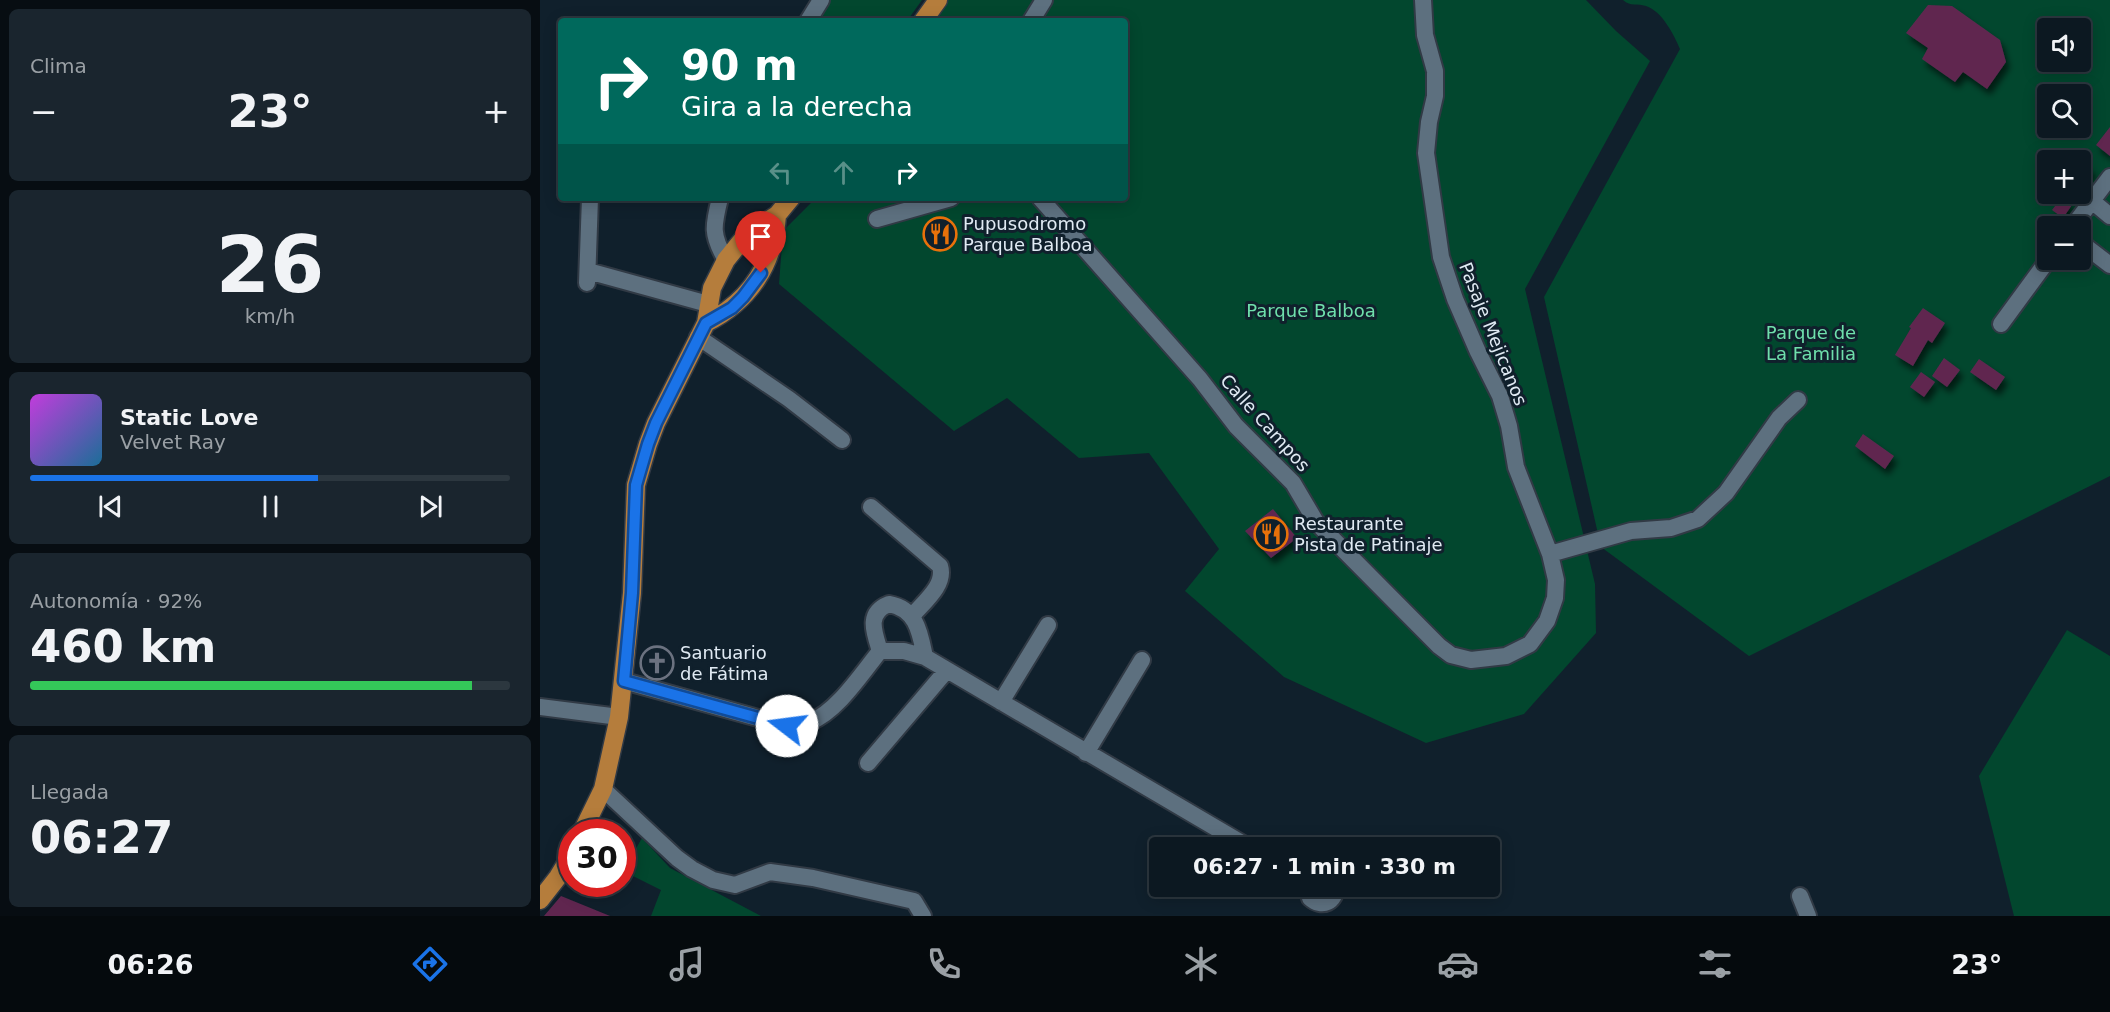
<!DOCTYPE html>
<html lang="es">
<head>
<meta charset="utf-8">
<style>
  :root { --surface:#0c1821; --page:#1a252e; --text:#f1f3f6; --muted:#9aa0a5; --line:#2c373f; --accent:#1a73e8 }
  body { margin:0; font-family:"DejaVu Sans",sans-serif; background:var(--page); color:var(--text); height:100vh; display:flex; flex-direction:column; font-size:22px; white-space:nowrap }
  * { box-sizing:border-box; margin:0 }
  p { font-size:20px; color:var(--muted) }
  .icon { flex:none; width:33px; height:33px; fill:none; stroke:currentColor; stroke-width:2; stroke-linecap:round; stroke-linejoin:round }
  .map { position:relative; flex:1; overflow:hidden }
  .drawer { display:flex; flex-direction:column; gap:9px; padding:9px; background:#070d12; width:540px }
  .drawer>* { flex:none }
  .guide { position:absolute; left:18px; top:18px; width:570px; height:183px; border-radius:6px; box-shadow:0 3px 15px #0003,0 0 0 2px var(--line); background:#00695c; color:#fff; overflow:hidden }
  .controls { position:absolute; left:1497px; top:18px; display:grid; gap:12px }
  .controls a { display:grid; place-items:center; width:54px; height:54px; border-radius:6px; background:var(--surface); box-shadow:0 3px 15px #0003,0 0 0 2px var(--line); font-size:30px }
  .speed { position:absolute; left:18px; top:819px; display:flex; gap:12px; font-size:30px; font-weight:700; text-align:center }
  .speed>* { display:grid; place-content:center; width:78px; height:78px; border-radius:50%; background:var(--surface); box-shadow:0 3px 15px #0003,0 0 0 2px var(--line); line-height:1 }
  .speed .limit { border:9px solid #d22; background:#fff; color:#111 }
  .pin { position:absolute; display:grid; place-items:center; width:51px; height:51px; color:#fff; margin:-62px -26px; border-radius:50% 50% 50% 0; rotate:-45deg; box-shadow:0 0 6px #0007 }
  .pin .icon { rotate:45deg }
  .me { position:absolute; width:66px; margin:-33px; rotate:285deg; stroke-linejoin:round; filter:drop-shadow(0 0 4px #0008) }
  .turn { display:flex; align-items:center; gap:21px; height:126px; padding:0 24px; font-size:27px }
  .turn .icon { width:78px; height:78px; stroke-width:2.5 }
  .turn b { display:block; font-size:42px; line-height:51px }
  .lanes { display:flex; align-items:center; height:57px; padding:0 24px; background:#0003; justify-content:center; gap:30px; direction:ltr }
  .lanes .off { opacity:.35 }
  .big { font-size:45px; font-weight:700; line-height:1.1 }
  .drawer .widget { flex:1; display:flex; flex-direction:column; justify-content:center; gap:9px; min-width:0; padding:0 21px; border-radius:9px; background:var(--page) }
  .drawer .dial { align-items:center; gap:0 }
  .dial b { font-size:78px; line-height:1 }
  .song { display:flex; align-items:center; gap:18px }
  .cover { width:72px; height:72px; border-radius:9px; background:linear-gradient(135deg,hsl(290 70% 55%),hsl(200 70% 35%)) }
  .played { height:6px; border-radius:3px; background:linear-gradient(90deg,var(--accent) 60%,var(--line) 60%) }
  .keys { display:flex; justify-content:space-around; direction:ltr }
  .heat { display:flex; justify-content:space-between; align-items:center; font-size:33px; direction:ltr }
  .charge { height:9px; border-radius:4px; background:linear-gradient(90deg,#34c759 92%,var(--line) 0) }
  .trip { position:absolute; left:609px; top:837px; width:351px; height:60px; border-radius:6px; background:var(--surface); box-shadow:0 3px 15px #0003,0 0 0 2px var(--line); font-weight:700; line-height:60px; text-align:center }
  .tab-bar { display:flex; height:96px; justify-content:space-around; align-items:center; background:#050a0d; color:var(--muted) }
  .tab-bar .icon { width:42px; height:42px }
  .tab-bar .active { color:var(--accent) }
  .tab-bar b { font-size:27px; color:var(--text) }
  main { display:flex; flex:1; min-height:0 }
  .map>svg:first-child { display:block }
</style>
</head>
<body>
<main>
<section class="drawer">
<div class="widget"><p>Clima</p>
<div class="heat"><a>−</a><b class="big">23°</b><a>+</a></div>
</div>
<div class="widget dial"><b>26</b><p>km/h</p></div>
<div class="widget">
<div class="song"><i class="cover"></i><div><b>Static Love</b><p>Velvet Ray</p></div></div>
<div class="played"></div>
<div class="keys"><svg class="icon" aria-label="previous" viewBox="0 0 24 24"><path d="M18 5L8 12l10 7zM5 5v14"/></svg><svg class="icon" aria-label="pause" viewBox="0 0 24 24"><path d="M8 5v14M16 5v14"/></svg><svg class="icon" aria-label="next" viewBox="0 0 24 24"><path d="M6 5l10 7-10 7zM19 5v14"/></svg></div>
</div>
<div class="widget"><p>Autonomía · 92%</p><b class="big">460 km</b><div class="charge"></div></div>
<div class="widget"><p>Llegada</p><b class="big">06:27</b></div>
</section>
<div class="map">
<svg width="1570" height="916" viewBox="0 0 1570 916">
  <defs>
    <filter id="shadow"><feDropShadow dx="3.5" dy="6" stdDeviation="3" flood-color="#0009"/></filter>
  </defs>
  <rect width="100%" height="100%" fill="#10202c"/>
  <!-- green -->
  <path fill="#02472e" fill-rule="evenodd" d="M290,0h92l-15,21h-90z
    M408,0h638l30,31 34,30 -125,228 70,295 1,49 -72,81 -98,29 -142,-66 -99,-86 34,-42 -70,-96 -70,5 -72,-60 -53,33 -175,-147 4,-53 33,-33h309v-177h-192z
    M1083,0h487v476l-361,180 -148,-109 -57,-250 136,-248c-6,-14 -18,-38 -34,-43 -9,-3 -15,1 -23,-6zM1508,28h32v34h-32zM1508,94h32v34h-32zM1508,160h32v34h-32zM1508,226h32v34h-32z
    M1527,630l43,26v260h-96l-35,-140z
    M102,838l28,30 91,48h-110l10,-26 -38,-19z"/>
  <!-- building -->
  <path fill="#602750" filter="url(#shadow)" d="M1388,5l24,1 48,34 6,22 -19,27 -24,-17 -8,10 -33,-23 6,-11 -22,-15z
    M1570,127v29l-14,-11z
    M1540,162l13,8 -13,20z
    M1522,197l10,8 -9,13 -11,-8z
    M1383,308l22,15 -13,20 -4,-3 -15,26 -18,-11 16,-27 -2,-1z
    M1404,358l16,12 -13,17 -15,-11z
    M1439,359l26,18 -9,13 -26,-18z
    M1381,372l14,10 -11,15 -14,-10z
    M1323,434l31,22 -9,13 -30,-23z
    M733,509l24,29 -26,20 -26,-27z
    M21,896l49,20h-66z"/>
  <g fill="none" stroke-linecap="round" stroke-linejoin="round">
    <!-- minor casing -->
    <g stroke="#313a45" stroke-width="20">
      <path id="minor" d="M268,21l13,-21
        M491,21l13,-21
        M180,198c-7,28 -9,37 6,62
        M500,198l160,181 36,47 57,57 23,39 123,124 12,9 20,5 35,-4 24,-12 17,-23 8,-23 1,-18 -6,-26 -34,-87 -7,-41 -9,-30 -22,-44 -23,-53 -14,-42 -15,-104 3,-31 6,-26v-25l-10,-36 -2,-35
        M1552,201l18,15
        M337,219l74,-21
        M1533,226l37,-49
        M1540,242l30,23
        M48,271l120,33
        M47,283l3,-85
        M1461,324l47,-64
        M158,337l91,62 53,41
        M331,507l69,59c6,19 -16,36 -28,50
        M1010,554l81,-23 40,-3 27,-9 28,-26 53,-75 19,-18
        M340,651c-6,-19 -14,-38 9,-47 28,5 31,29 36,53
        M84,681l163,45c8,-1 16,-2 23,-4 27,-10 52,-49 70,-71h24l21,6 325,191
        M461,702l47,-77
        M0,707l79,10
        M546,753l56,-93
        M328,763l79,-93
        M63,789l74,69 15,11 21,11 22,5 35,-13 43,6 101,23 9,15
        M768,886l2,12c12,11 26,4 26,-12
        M1260,896l8,20"/>
    </g>
    <!-- major casing -->
    <g stroke="#313a45" stroke-width="21">
      <path id="major" d="M383,21l15,-21
        M166,323c44,-22 68,-59 71,-108
        M42,832l21,-43 16,-72 13,-124 4,-108 12,-41 8,-21 50,-100 6,-35 14,-28 17,-21 10,-9 24,-15 14,-17
        M0,900l18,-23 14,-23"/>
    </g>
    <!-- minor -->
    <use href="#minor" stroke="#5d707f" stroke-width="16"/>
    <!-- major -->
    <use href="#major" stroke="#b57d3c" stroke-width="18"/>
  </g>
  <g fill="none" stroke-linecap="round" stroke-linejoin="round">
    <!-- route casing -->
    <g stroke="#114b97" stroke-width="15">
      <path id="route" d="M221,273l-18,24 -11,11 -26,15 -50,100 -8,21 -12,41 -4,108 -8,88 163,45"/>
    </g>
    <!-- route -->
    <use href="#route" stroke="#1a73e8" stroke-width="10"/>
  </g>
  <!-- icons -->
  <defs>
    <g id="restaurant-ring" transform="scale(1.725)"><circle r="9.5" fill="#10202c" stroke="#e8710a" stroke-width="1.5"/><path d="M-5-6h1v4h1v-4h1v4h1v-4h1v5L-1.5 .5V6h-2V.5L-5-1ZM5-6V6H3V1.5H1.5Q1.5-4 5-6Z" fill="#e8710a"/></g>
    <g id="church-ring" transform="scale(1.725)"><circle r="9.5" fill="#10202c" stroke="#6b7280" stroke-width="1.5"/><path d="M-1.2-6h2.4v3.5h3.3v2.4h-3.3V6h-2.4V-.1h-3.3v-2.4h3.3Z" fill="#6b7280"/></g>
  </defs>
  <g fill-rule="evenodd">
    <use href="#restaurant-ring" x="400" y="234"/>
    <use href="#restaurant-ring" x="731" y="534"/>
    <use href="#church-ring" x="117" y="663"/>
  </g>
  <g text-anchor="middle" stroke-width="6" stroke-linejoin="round" paint-order="stroke">
    <!-- poi labels -->
    <g font-size="18" fill="#e0eaf3" stroke="#10202c" text-anchor="start">
      <text x="423" y="230">Pupusodromo<tspan x="423" dy="21">Parque Balboa</tspan></text>
      <text x="754" y="530">Restaurante<tspan x="754" dy="21">Pista de Patinaje</tspan></text>
      <text x="140" y="659">Santuario<tspan x="140" dy="21">de Fátima</tspan></text>
    </g>
    <!-- park labels -->
    <g font-size="18" fill="#6fe0ac" stroke="#10202c">
      <text x="771" y="317">Parque Balboa</text>
      <text x="1271" y="339">Parque de<tspan x="1271" dy="21">La Familia</tspan></text>
    </g>
    <!-- street labels -->
    <g font-size="18" fill="#e0eaf3" stroke="#10202c">
      <text transform="translate(953 334) rotate(68)" y="6">Pasaje Mejicanos</text>
      <text transform="translate(725 423) rotate(48)" y="6">Calle Campos</text>
    </g>
  </g>
</svg>
<div class="controls">
<a><svg class="icon" aria-label="sound" viewBox="0 0 24 24"><path d="M4 9h4l5-4v14l-5-4H4zM17 9q2 3 0 6"/></svg></a>
<a><svg class="icon" aria-label="search" viewBox="0 0 24 24"><circle cx="10" cy="10" r="6"/><path d="M15 15l6 6"/></svg></a>
<a>+</a>
<a>−</a>
</div>
<div class="speed"><div class="limit">30</div></div>
<div class="pin" style="left:221px;top:273px;background:#d93025"><svg class="icon" aria-label="arrive" viewBox="0 0 24 24"><path d="M6 21V4h12l-3 4 3 4H6"/></svg></div>
<svg class="me" style="left:247px;top:726px" viewBox="-20 -20 40 40"><circle r="19" fill="#fff"/><path d="M0-13L10 11 0 6-10 11z" fill="#1a73e8"/></svg>
<div class="trip">06:27 · 1 min · 330 m</div>
<div class="guide">
<div class="turn"><svg class="icon" aria-label="right" viewBox="0 0 24 24"><path d="M7 20v-9h11M14 6l5 5-5 5"/></svg><div><b>90 m</b>Gira a la derecha</div></div>
<div class="lanes"><svg class="icon off" aria-label="left" viewBox="0 0 24 24"><path d="M17 20v-9H6M10 6l-5 5 5 5"/></svg><svg class="icon off" aria-label="ahead" viewBox="0 0 24 24"><path d="M12 20V5M6 11l6-6 6 6"/></svg><svg class="icon" aria-label="right" viewBox="0 0 24 24"><path d="M7 20v-9h11M14 6l5 5-5 5"/></svg></div>
</div>
</div>
</main>
<nav class="tab-bar">
<b>06:26</b>
<svg class="icon active" aria-label="directions" viewBox="0 0 24 24"><path d="M12 3l9 9-9 9-9-9zM9 14v-3h6M13 9l2 2-2 2"/></svg>
<svg class="icon" aria-label="music" viewBox="0 0 24 24"><path d="M9 18V5l10-2v13"/><circle cx="6" cy="18" r="3"/><circle cx="16" cy="16" r="3"/></svg>
<svg class="icon" aria-label="phone" viewBox="0 0 24 24"><path d="M5 4h4l2 5-3 2q2 4 5 5l2-3 5 2v4C11 20 4 13 5 4z"/></svg>
<svg class="icon" aria-label="climate" viewBox="0 0 24 24"><path d="M12 3v18M4 7l16 10M4 17L20 7"/></svg>
<svg class="icon" aria-label="car" viewBox="0 0 24 24"><path d="M5 17H2v-5l4-1 3-4h7l3 4 3 1v5h-3M9 17h6M6 11h13"/><circle cx="7" cy="17" r="2"/><circle cx="17" cy="17" r="2"/></svg>
<svg class="icon" aria-label="filters" viewBox="0 0 24 24"><path d="M4 7h16M4 17h16"/><circle cx="9" cy="7" r="2"/><circle cx="15" cy="17" r="2"/></svg>
<b>23°</b>
</nav>
</body>
</html>
